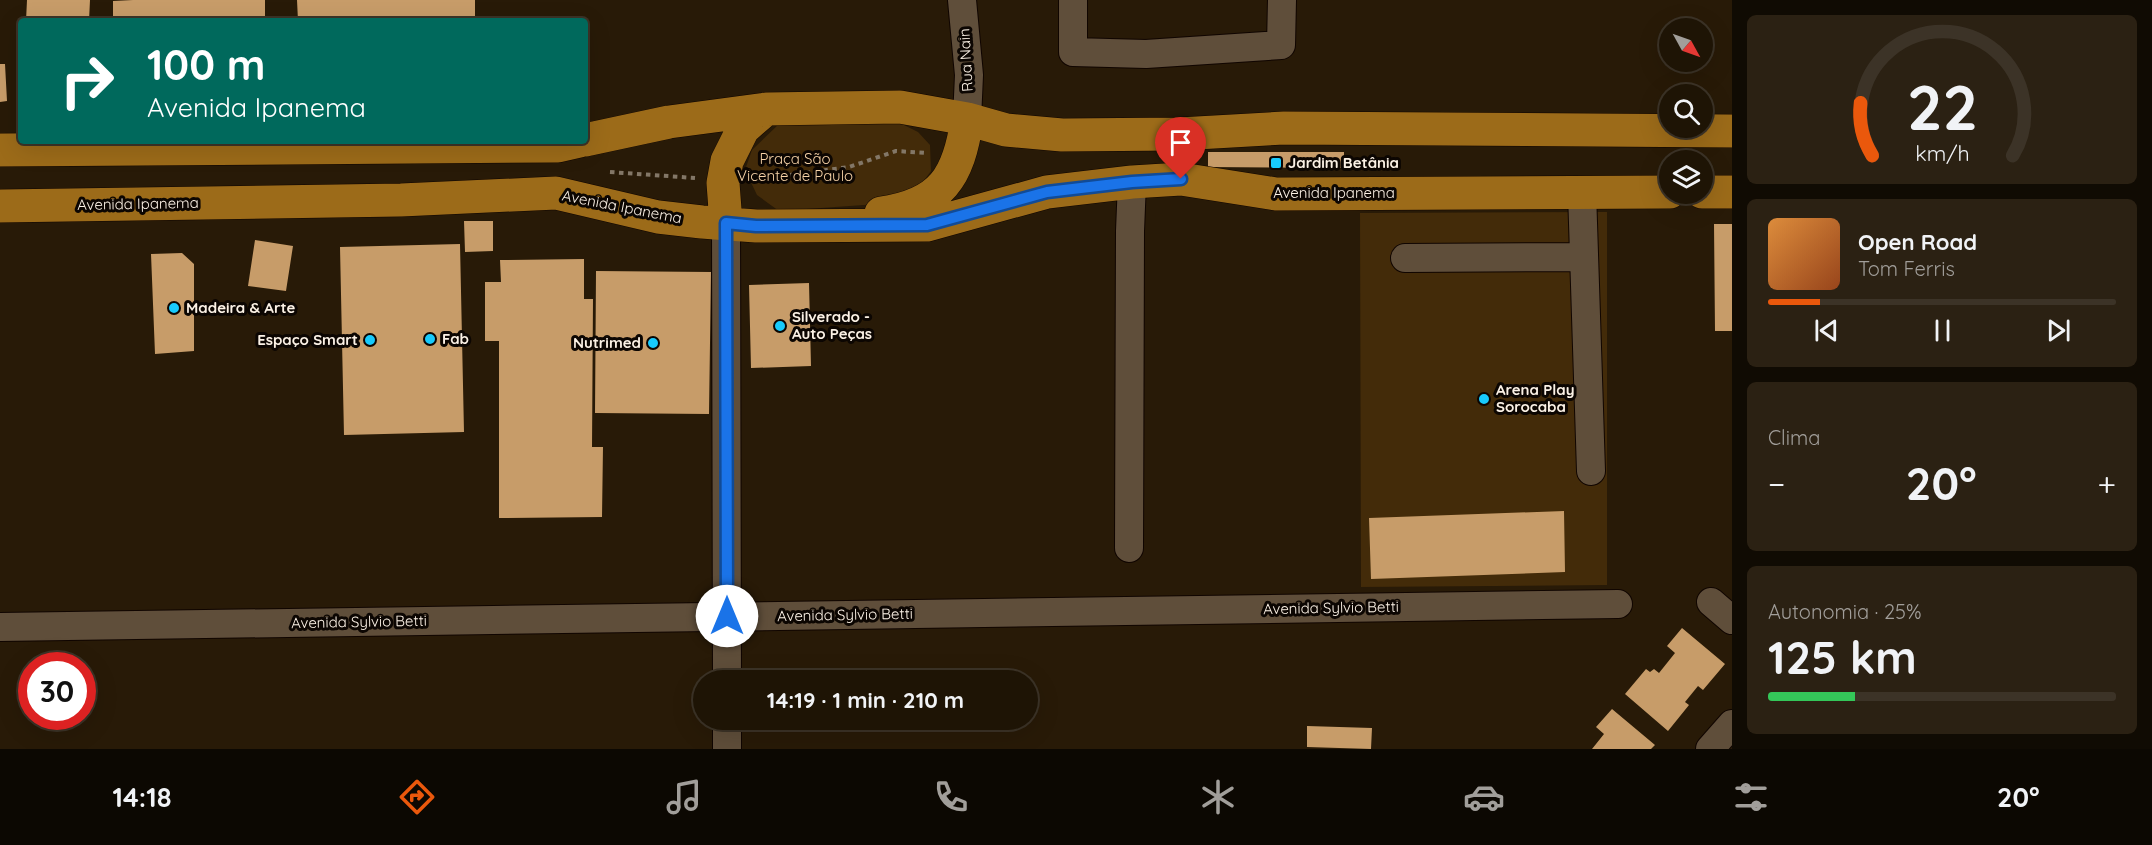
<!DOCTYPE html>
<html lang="pt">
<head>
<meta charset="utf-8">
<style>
  :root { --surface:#1e1405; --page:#2b2113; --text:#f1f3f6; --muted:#a19e9a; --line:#3c3327; --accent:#ea580c }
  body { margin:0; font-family:Quicksand,sans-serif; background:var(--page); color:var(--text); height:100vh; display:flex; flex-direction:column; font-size:22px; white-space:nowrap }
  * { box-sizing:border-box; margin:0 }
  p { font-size:20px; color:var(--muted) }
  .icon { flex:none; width:33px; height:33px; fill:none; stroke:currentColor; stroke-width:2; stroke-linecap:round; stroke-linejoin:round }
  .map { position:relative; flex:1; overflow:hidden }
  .sheet { display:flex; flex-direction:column; gap:15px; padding:15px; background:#100b03; width:420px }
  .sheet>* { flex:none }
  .banner { position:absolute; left:18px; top:18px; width:570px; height:126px; border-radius:6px; box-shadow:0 6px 24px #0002,0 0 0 2px var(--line); background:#00695c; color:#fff; overflow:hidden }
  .needle { width:39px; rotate:130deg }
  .tools { position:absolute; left:1659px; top:18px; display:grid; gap:12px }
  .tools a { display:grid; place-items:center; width:54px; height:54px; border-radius:50%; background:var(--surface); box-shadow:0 6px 24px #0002,0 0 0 2px var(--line); font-size:30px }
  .speed { position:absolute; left:18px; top:652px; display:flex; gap:12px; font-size:30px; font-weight:700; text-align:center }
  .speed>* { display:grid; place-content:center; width:78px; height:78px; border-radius:50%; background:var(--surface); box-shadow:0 6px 24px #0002,0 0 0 2px var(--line); line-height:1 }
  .speed .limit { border:9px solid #d22; background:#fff; color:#111 }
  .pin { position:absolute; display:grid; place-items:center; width:51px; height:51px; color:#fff; margin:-62px -26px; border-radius:50% 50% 50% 0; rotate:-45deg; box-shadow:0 0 6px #0007 }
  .pin .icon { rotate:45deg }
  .me { position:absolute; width:66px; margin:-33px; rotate:0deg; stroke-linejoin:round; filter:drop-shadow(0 0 4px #0008) }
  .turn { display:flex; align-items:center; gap:21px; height:126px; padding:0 30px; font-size:27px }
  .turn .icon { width:78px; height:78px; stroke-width:2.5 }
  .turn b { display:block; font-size:42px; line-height:51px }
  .big { font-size:45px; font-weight:700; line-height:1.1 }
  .sheet .card { flex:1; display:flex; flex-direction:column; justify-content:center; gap:9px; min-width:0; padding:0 21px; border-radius:9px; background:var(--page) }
  .sheet .dial { align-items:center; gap:0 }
  .dial svg { height:156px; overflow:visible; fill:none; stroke:var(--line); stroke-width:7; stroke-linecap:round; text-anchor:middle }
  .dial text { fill:var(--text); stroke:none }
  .song { display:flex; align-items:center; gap:18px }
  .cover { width:72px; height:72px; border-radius:9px; background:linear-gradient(135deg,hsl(30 70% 55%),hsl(20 70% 35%)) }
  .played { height:6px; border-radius:3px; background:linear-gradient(90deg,var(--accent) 15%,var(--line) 15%) }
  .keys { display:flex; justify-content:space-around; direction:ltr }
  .heat { display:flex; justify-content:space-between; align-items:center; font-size:33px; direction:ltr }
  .charge { height:9px; border-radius:4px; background:linear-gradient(90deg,#34c759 25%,var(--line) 0) }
  .trip { position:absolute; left:693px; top:670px; width:345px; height:60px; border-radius:30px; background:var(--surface); box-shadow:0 6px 24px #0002,0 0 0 2px var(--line); font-weight:700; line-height:60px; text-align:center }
  .menu { display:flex; height:96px; justify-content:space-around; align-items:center; background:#0c0802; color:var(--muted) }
  .menu .icon { width:42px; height:42px }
  .menu .selected { color:var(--accent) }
  .menu b { font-size:27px; color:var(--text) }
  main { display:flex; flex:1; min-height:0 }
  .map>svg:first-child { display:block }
</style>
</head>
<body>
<main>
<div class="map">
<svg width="1732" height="749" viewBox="0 0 1732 749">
  <rect width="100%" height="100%" fill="#281a07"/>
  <!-- green -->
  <path fill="#432b09" d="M898,122l20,10 12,13 1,26 -13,18 -26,14 -113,8 -22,-16 -12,-25 7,-20 27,-26z
    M1607,212v373l-246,2 -1,-374z"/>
  <!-- building -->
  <path fill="#c79c69" d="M27,0h63l-1,21h-63z
    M133,0h132v21h-152v-20z
    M297,0h178v21h-177z
    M0,64h5l2,37 -7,1z
    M1208,152h136v16l-136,-1z
    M464,221h29v30l-28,1z
    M1714,224h18v107h-17z
    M255,240l38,6 -7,45 -38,-5z
    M460,244l4,188 -120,3 -4,-188z
    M182,253l12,11v87l-39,3 -4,-100z
    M584,259v40h9l-1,148h11l-1,70 -103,1v-177h-14v-59h16l-1,-22z
    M596,271l115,1 -2,142 -114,-1z
    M809,283l2,83 -60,2 -2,-83z
    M1564,511l1,61 -194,7 -2,-61z
    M1682,628l43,36 -22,26 -5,-4 -13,16 4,3 -21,26 -43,-37 21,-25 4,3 4,-3 5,4 16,-20 -8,-7z
    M1612,709l43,36 -4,4h-59l12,-15 -8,-7z
    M1307,726l65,2 -1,21 -64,-2z"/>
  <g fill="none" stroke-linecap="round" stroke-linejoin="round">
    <!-- minor casing -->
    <g stroke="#100500" stroke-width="30">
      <path id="minor" d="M962,0l7,75 -2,44
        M1073,0v52l73,2 135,-9 1,-45
        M1582,192l9,279
        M726,223l1,458
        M1405,258l179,-1
        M1129,548l1,-317 2,-49
        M1711,602l21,18
        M0,627l1618,-23
        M727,749v-29
        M1710,749l22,-25"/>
    </g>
    <!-- major casing -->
    <g stroke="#100500" stroke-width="34">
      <path id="major" d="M585,140l84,-18 97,-13 134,-2 67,12 39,11 56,5 117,-1 105,-6 448,3
        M0,150l558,-4 22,-5
        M1702,192h30
        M0,206l401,-6 155,-7 102,24 44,5 54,4 171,-1 120,-33 85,-10 49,-3 95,15 394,-2
        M881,213c60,-8 78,-36 86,-94
        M726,223l-3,-40 4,-22 16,-32 23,-20"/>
    </g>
    <!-- path -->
    <path stroke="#837767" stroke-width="4" stroke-dasharray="4.5 4.5" stroke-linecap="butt" d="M610,172l85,6
      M752,180l97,-13 47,-16 31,2"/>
    <!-- minor -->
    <use href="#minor" stroke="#5f4e3a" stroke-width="28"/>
    <!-- major -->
    <use href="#major" stroke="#9c6b19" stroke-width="33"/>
  </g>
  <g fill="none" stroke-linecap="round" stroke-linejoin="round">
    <!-- route casing -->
    <g stroke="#114b97" stroke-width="15">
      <path id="route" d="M727,616l-1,-393 30,3 171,-1 120,-33 85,-10 49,-3"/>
    </g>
    <!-- route -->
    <use href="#route" stroke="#1a73e8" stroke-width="10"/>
  </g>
  <!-- markers -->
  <g fill="#18cafc" stroke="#0c0602" stroke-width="2">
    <rect x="1270" y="157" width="12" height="12" rx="3"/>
    <circle cx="174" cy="308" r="6"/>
    <circle cx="780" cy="326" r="6"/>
    <circle cx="430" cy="339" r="6"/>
    <circle cx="370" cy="340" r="6"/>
    <circle cx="653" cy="343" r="6"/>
    <circle cx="1484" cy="399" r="6"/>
  </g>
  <g text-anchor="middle" stroke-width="6" stroke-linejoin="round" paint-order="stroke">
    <!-- street labels -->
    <g font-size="15" fill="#fbf1e5" stroke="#0c0602">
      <text transform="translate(966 60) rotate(-93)" y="5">Rua Nain</text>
      <text x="1334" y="198">Avenida Ipanema</text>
      <text transform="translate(138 204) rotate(-1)" y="5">Avenida Ipanema</text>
      <text transform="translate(622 207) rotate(11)" y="5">Avenida Ipanema</text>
      <text transform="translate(1331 608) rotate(-1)" y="5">Avenida Sylvio Betti</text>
      <text transform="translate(845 615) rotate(-1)" y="5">Avenida Sylvio Betti</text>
      <text transform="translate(359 622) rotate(-1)" y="5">Avenida Sylvio Betti</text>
    </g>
    <!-- park labels -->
    <g font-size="15" fill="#f6d2a7" stroke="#0c0602">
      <text x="795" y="164">Praça São<tspan x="795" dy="17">Vicente de Paulo</tspan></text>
    </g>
    <!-- poi labels -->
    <g font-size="15" font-weight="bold" fill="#fbf1e5" stroke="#0c0602" text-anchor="start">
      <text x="1288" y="168">Jardim Betânia</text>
      <text x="186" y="313">Madeira &amp; Arte</text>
      <text x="792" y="322">Silverado -<tspan x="792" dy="17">Auto Peças</tspan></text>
      <text x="442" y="344">Fab</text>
      <text x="358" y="345" text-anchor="end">Espaço Smart</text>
      <text x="641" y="348" text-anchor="end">Nutrimed</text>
      <text x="1496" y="395">Arena Play<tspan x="1496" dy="17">Sorocaba</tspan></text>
    </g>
  </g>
</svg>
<div class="tools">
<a><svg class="needle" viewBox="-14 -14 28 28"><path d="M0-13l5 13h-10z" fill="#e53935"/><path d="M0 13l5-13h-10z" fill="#a19e9a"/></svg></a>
<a><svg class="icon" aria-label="search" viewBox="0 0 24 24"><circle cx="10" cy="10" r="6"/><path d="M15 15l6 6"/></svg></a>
<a><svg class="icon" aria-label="layers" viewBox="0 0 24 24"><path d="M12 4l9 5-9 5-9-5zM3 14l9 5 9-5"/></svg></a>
</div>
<div class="speed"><div class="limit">30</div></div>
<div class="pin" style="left:1181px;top:179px;background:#d93025"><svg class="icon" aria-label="arrive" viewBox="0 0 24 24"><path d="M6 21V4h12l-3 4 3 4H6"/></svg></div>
<svg class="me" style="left:727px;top:616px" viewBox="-20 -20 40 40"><circle r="19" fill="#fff"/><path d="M0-13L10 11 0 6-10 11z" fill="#1a73e8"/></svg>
<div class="trip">14:19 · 1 min · 210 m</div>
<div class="banner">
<div class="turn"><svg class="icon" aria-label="right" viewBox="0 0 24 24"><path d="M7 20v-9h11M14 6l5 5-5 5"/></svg><div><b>100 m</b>Avenida Ipanema</div></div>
</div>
</div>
<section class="sheet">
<div class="card dial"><svg viewBox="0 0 100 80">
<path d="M14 69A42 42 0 1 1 86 69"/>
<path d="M14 69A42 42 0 0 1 8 42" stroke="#ea580c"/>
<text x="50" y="56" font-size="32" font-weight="700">22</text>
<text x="50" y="72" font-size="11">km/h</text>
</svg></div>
<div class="card">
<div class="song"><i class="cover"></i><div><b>Open Road</b><p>Tom Ferris</p></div></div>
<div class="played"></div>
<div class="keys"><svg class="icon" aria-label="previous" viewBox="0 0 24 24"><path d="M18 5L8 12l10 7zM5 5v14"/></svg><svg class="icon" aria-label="pause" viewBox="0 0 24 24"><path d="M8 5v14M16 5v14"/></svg><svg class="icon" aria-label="next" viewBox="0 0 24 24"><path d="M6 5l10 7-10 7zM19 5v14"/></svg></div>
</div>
<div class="card"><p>Clima</p>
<div class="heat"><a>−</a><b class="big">20°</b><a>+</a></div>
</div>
<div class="card"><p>Autonomia · 25%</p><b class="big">125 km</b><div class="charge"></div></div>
</section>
</main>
<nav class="menu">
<b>14:18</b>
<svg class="icon selected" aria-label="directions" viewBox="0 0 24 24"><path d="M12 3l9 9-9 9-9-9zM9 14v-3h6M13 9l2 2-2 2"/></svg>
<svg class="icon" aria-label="music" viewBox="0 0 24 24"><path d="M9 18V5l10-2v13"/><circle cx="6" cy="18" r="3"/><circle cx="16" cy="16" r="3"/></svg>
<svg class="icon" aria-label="phone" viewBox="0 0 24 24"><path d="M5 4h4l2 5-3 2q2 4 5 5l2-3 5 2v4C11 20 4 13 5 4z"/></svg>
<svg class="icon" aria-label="climate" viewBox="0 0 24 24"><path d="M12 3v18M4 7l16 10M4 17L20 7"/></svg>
<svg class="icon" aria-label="car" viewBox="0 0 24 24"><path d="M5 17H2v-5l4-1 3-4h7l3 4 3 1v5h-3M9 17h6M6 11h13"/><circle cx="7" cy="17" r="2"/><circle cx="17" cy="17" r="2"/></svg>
<svg class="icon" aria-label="filters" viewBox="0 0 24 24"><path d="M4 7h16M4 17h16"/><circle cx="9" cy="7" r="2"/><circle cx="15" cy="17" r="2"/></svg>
<b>20°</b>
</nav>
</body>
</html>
